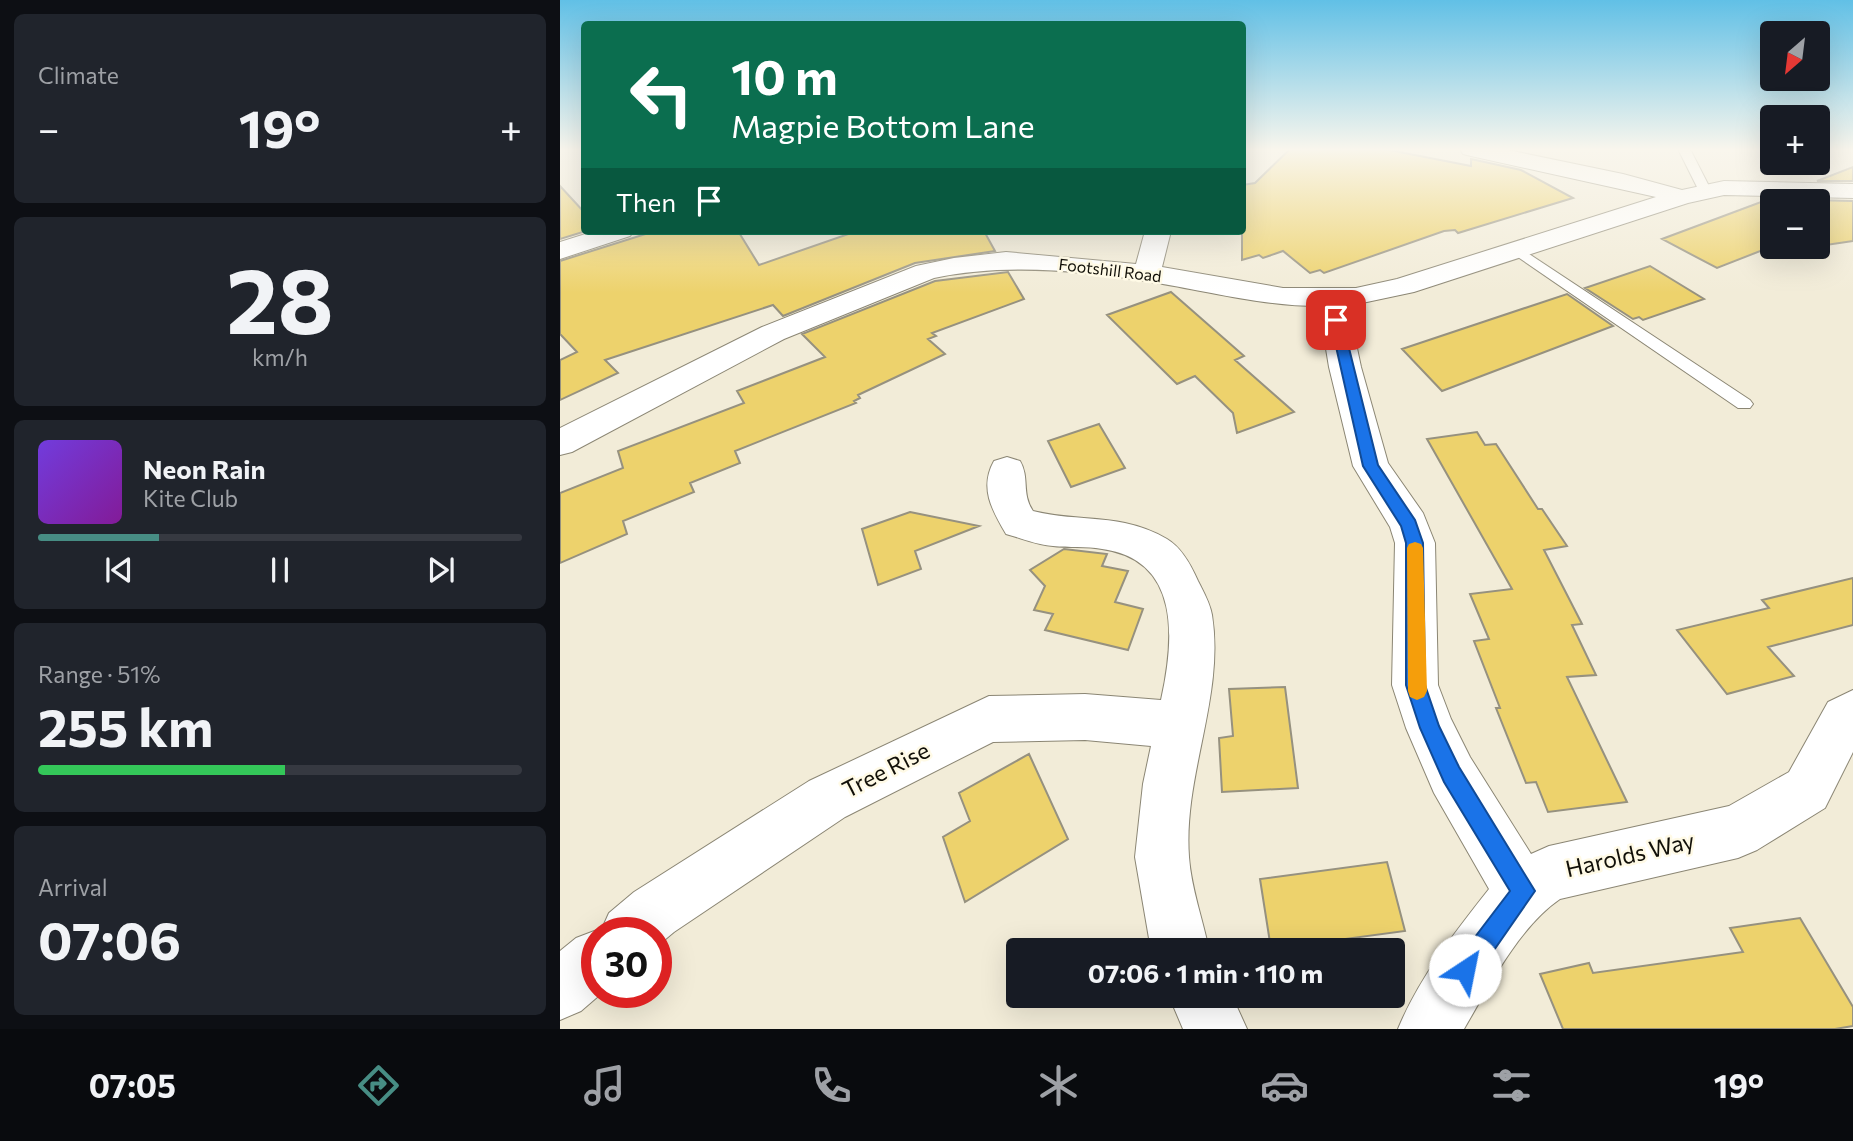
<!DOCTYPE html>
<html lang="en">
<head>
<meta charset="utf-8">
<style>
  :root { --surface:#171b24; --page:#20242c; --text:#f1f3f6; --muted:#9ea1a6; --line:#363941; --accent:#478d84 }
  body { margin:0; font-family:Commissioner,sans-serif; background:var(--page); color:var(--text); height:100vh; display:flex; flex-direction:column; font-size:26px; white-space:nowrap }
  * { box-sizing:border-box; margin:0 }
  p { font-size:23px; color:var(--muted) }
  .icon { flex:none; width:38px; height:38px; fill:none; stroke:currentColor; stroke-width:2; stroke-linecap:round; stroke-linejoin:round }
  .map { position:relative; flex:1; overflow:hidden }
  .details { display:flex; flex-direction:column; gap:14px; padding:14px; background:#0d0f14; width:560px }
  .details>* { flex:none }
  .banner { position:absolute; left:21px; top:21px; width:665px; height:214px; border-radius:7px; box-shadow:0 7px 28px #0002; background:#0b6e4f; color:#fff; overflow:hidden }
  .needle { width:46px; rotate:208deg }
  .buttons { position:absolute; left:1200px; top:21px; display:grid; gap:14px }
  .buttons a { display:grid; place-items:center; width:70px; height:70px; border-radius:7px; background:var(--surface); box-shadow:0 7px 28px #0002; font-size:35px }
  .speed { position:absolute; left:21px; top:917px; display:flex; gap:14px; font-size:35px; font-weight:700; text-align:center }
  .speed>* { display:grid; place-content:center; width:91px; height:91px; border-radius:50%; background:var(--surface); box-shadow:0 7px 28px #0002; line-height:1 }
  .speed .limit { border:10px solid #d22; background:#fff; color:#111 }
  .pin { position:absolute; display:grid; place-items:center; width:60px; height:60px; color:#fff; margin:-30px; border-radius:14px; box-shadow:0 4px 10px #0006 }
  .me { position:absolute; width:77px; margin:-38px; rotate:34deg; stroke-linejoin:round; filter:drop-shadow(0 0 5px #0008) }
  .turn { display:flex; align-items:center; gap:24px; height:147px; padding:0 35px; font-size:32px }
  .turn .icon { width:91px; height:91px; stroke-width:2.5 }
  .turn b { display:block; font-size:49px; line-height:60px }
  .then { display:flex; align-items:center; height:66px; padding:0 35px; background:#0003; gap:14px; font-size:26px }
  .big { font-size:52px; font-weight:700; line-height:1.1 }
  .details .tile { flex:1; display:flex; flex-direction:column; justify-content:center; gap:10px; min-width:0; padding:0 24px; border-radius:10px; background:var(--page) }
  .details .dial { align-items:center; gap:0 }
  .dial b { font-size:91px; line-height:1 }
  .song { display:flex; align-items:center; gap:21px }
  .cover { width:84px; height:84px; border-radius:10px; background:linear-gradient(135deg,hsl(260 70% 55%),hsl(290 70% 35%)) }
  .played { height:7px; border-radius:4px; background:linear-gradient(90deg,var(--accent) 25%,var(--line) 25%) }
  .keys { display:flex; justify-content:space-around; direction:ltr }
  .heat { display:flex; justify-content:space-between; align-items:center; font-size:38px; direction:ltr }
  .charge { height:10px; border-radius:5px; background:linear-gradient(90deg,#34c759 51%,var(--line) 0) }
  .trip { position:absolute; left:446px; top:938px; width:399px; height:70px; border-radius:7px; background:var(--surface); box-shadow:0 7px 28px #0002; font-weight:700; line-height:70px; text-align:center }
  .dock { display:flex; height:112px; justify-content:space-around; align-items:center; background:#090b0e; color:var(--muted) }
  .dock .icon { width:49px; height:49px }
  .dock .active { color:var(--accent) }
  .dock b { font-size:32px; color:var(--text) }
  main { display:flex; flex:1; min-height:0 }
  .map>svg:first-child { display:block }
</style>
</head>
<body>
<main>
<section class="details">
<div class="tile"><p>Climate</p>
<div class="heat"><a>−</a><b class="big">19°</b><a>+</a></div>
</div>
<div class="tile dial"><b>28</b><p>km/h</p></div>
<div class="tile">
<div class="song"><i class="cover"></i><div><b>Neon Rain</b><p>Kite Club</p></div></div>
<div class="played"></div>
<div class="keys"><svg class="icon" aria-label="previous" viewBox="0 0 24 24"><path d="M18 5L8 12l10 7zM5 5v14"/></svg><svg class="icon" aria-label="pause" viewBox="0 0 24 24"><path d="M8 5v14M16 5v14"/></svg><svg class="icon" aria-label="next" viewBox="0 0 24 24"><path d="M6 5l10 7-10 7zM19 5v14"/></svg></div>
</div>
<div class="tile"><p>Range · 51%</p><b class="big">255 km</b><div class="charge"></div></div>
<div class="tile"><p>Arrival</p><b class="big">07:06</b></div>
</section>
<div class="map">
<svg width="1293" height="1029" viewBox="0 0 1293 1029">
  <rect width="100%" height="100%" fill="#f2ecd8"/>
  <!-- building -->
  <path fill="#edd26c" stroke="#96917f" stroke-width="2" d="M730,149h94l87,17v-7l50,11 52,28 -115,35 -3,-3 -11,1 -120,42 -4,-3 -10,3 -27,-22 -20,7 -4,-3 -17,5v-75l13,-2z
    M1293,167v14h-36z
    M0,186l24,26 2,19 -26,8z
    M1209,199l84,2v40l-27,4 -8,-3v-41h-45v45l-56,22 -55,-29z
    M95,231h83l21,34 98,-34h127l11,20 -80,12 -132,53 -10,-11 -168,55 13,13 -58,27v-40l17,-8 -17,-18v-73z
    M1090,266l54,33 -61,21 -4,-3 -6,2 -48,-31z
    M448,272l16,27 -92,34 4,3 -8,3 17,15 -87,41 2,3 -6,3 2,2 -121,48 5,12 -50,20 4,9 -71,29 4,13 -67,29v-70l63,-25 -5,-17 126,-48 -7,-12 88,-34 -23,-23 133,-53z
    M611,292l73,64 -9,4 59,52 -57,21 -4,-20 -38,-37 -18,8 -70,-69z
    M1007,294l46,32 -171,65 -40,-42z
    M539,424l26,44 -54,19 -23,-46z
    M917,432l8,13 11,-1 42,65h4l25,37 -23,4 38,74 -10,1 24,50 -29,2 60,125 -79,10 -12,-30 -10,1 -30,-75h4l-26,-67 15,-2 -19,-45 42,-5 -85,-150z
    M350,512l69,14 -64,25 6,18 -43,16 -16,-56z
    M504,549l43,5 -5,12 26,5 -13,31 28,7 -15,41 -83,-20 8,-16 -19,-4 11,-24 -15,-16z
    M1293,578v47l-85,22 26,29 -67,18 -50,-64 92,-22 -7,-8z
    M725,687l13,101 -76,4 -3,-54 14,-2 -4,-47z
    M469,754l39,85 -103,63 -22,-65 27,-16 -11,-28z
    M827,862l18,69 -134,18 -11,-70z
    M1240,918l53,89v19l-18,3h-272l-23,-55 49,-11 4,10 150,-21 -13,-24z"/>
  <g fill="none" stroke-linecap="round" stroke-linejoin="round">
    <!-- lane casing -->
    <g stroke="#8b8674" stroke-width="2">
      <path id="lane" d="M1118,149h12l22,43 -1,3h-10z
        M957,246l233,154 3,4 -3,4h-12l-226,-155 -2,-3z"/>
    </g>
    <!-- street casing -->
    <g stroke="#8b8674" stroke-width="2">
      <path id="street" d="M900,149h43l120,25 59,16 42,-9 129,3v14l-129,-3 -36,8 -274,89 -66,14 13,61 27,96 35,50 12,30 3,142 13,34 19,38 61,97 18,-8 180,-40 60,-34 39,-70 25,-12v62l-28,56 -68,42 -19,8 -178,41c-41,28 -71,87 -96,130h-66c21,-51 57,-97 91,-140l-55,-96 -28,-65 -14,-43 3,-142 -5,-16 -37,-61 -24,-99 -10,-61c-57,0 -112,-15 -168,-24 -70,-12 -147,-19 -217,-4l-150,61 -212,113 -12,3v-27l202,-101 154,-61 38,-8 52,-6 130,12 9,-33h26l-9,36 121,21h73l41,-9 259,-82 -185,-41 -8,-2z
        M35,231h39l-4,5 -70,23v-17z
        M447,457l13,4c10,17 1,32 13,50 47,12 88,1 134,28 15,9 24,26 31,42 5,10 12,22 14,34 13,81 -29,160 -23,242 2,31 14,63 20,93h-58l-16,-93 8,-73 8,-38 -66,-6 -92,2 -148,75 -171,115 -18,15v-14h-59v59h6l-22,19 -21,9v-69l16,-13 21,-8 4,1 8,-18 25,-21 175,-111 180,-85 96,-2 76,6c13,-59 21,-140 -59,-151 -16,-3 -33,-1 -49,-3 -16,-1 -32,-8 -47,-12 -14,-24 -27,-46 -12,-73z
        M609,996h63l15,33h-64z"/>
    </g>
    <!-- lane -->
    <use href="#lane" fill="#fff" fill-rule="evenodd"/>
    <!-- street -->
    <use href="#street" fill="#fff" fill-rule="evenodd"/>
  </g>
  <!-- sky -->
  <linearGradient id="sky" x2="0" y2="1"><stop stop-color="#61c0e6"/><stop offset="0.51" stop-color="#f9f6ed"/><stop offset="1" stop-color="#f9f6ed" stop-opacity="0"/></linearGradient>
  <rect width="1293" height="293" fill="url(#sky)"/>
  <!-- route -->
  <path fill="#1a73e8" stroke="#114b97" stroke-width="2" d="M776,317l6,3 36,145 37,55 8,23 2,142 14,41 20,41 76,124 -61,88 -9,3 -9,-3 -3,-9 3,-8 54,-71 -66,-109 -24,-54 -14,-43v-142l-5,-17 -38,-60 -33,-146z"/>
  <!-- slow -->
  <path fill="#f59e0b" d="M855,542l6,2 2,4 4,143 -3,6 -7,3 -7,-3 -2,-6 -1,-143 2,-4z"/>
  <g text-anchor="middle" stroke-width="5" stroke-linejoin="round" paint-order="stroke">
    <!-- far-street labels -->
    <g font-size="16" fill="#110f08" stroke="#fffae6">
      <text transform="translate(550 270) rotate(7)" y="6">Footshill Road</text>
    </g>
    <!-- near-street labels -->
    <g font-size="23" fill="#110f08" stroke="#fffae6">
      <text transform="translate(326 770) rotate(-27)" y="8">Tree Rise</text>
      <text transform="translate(1070 855) rotate(-13)" y="8">Harolds Way</text>
    </g>
  </g>
</svg>
<div class="buttons">
<a><svg class="needle" viewBox="-14 -14 28 28"><path d="M0-13l5 13h-10z" fill="#e53935"/><path d="M0 13l5-13h-10z" fill="#9ea1a6"/></svg></a>
<a>+</a>
<a>−</a>
</div>
<div class="speed"><div class="limit">30</div></div>
<div class="pin" style="left:776px;top:320px;background:#d93025"><svg class="icon" aria-label="arrive" viewBox="0 0 24 24"><path d="M6 21V4h12l-3 4 3 4H6"/></svg></div>
<svg class="me" style="left:905px;top:970px" viewBox="-20 -20 40 40"><circle r="19" fill="#fff"/><path d="M0-13L10 11 0 6-10 11z" fill="#1a73e8"/></svg>
<div class="trip">07:06 · 1 min · 110 m</div>
<div class="banner">
<div class="turn"><svg class="icon" aria-label="left" viewBox="0 0 24 24"><path d="M17 20v-9H6M10 6l-5 5 5 5"/></svg><div><b>10 m</b>Magpie Bottom Lane</div></div>
<div class="then">Then<svg class="icon" aria-label="arrive" viewBox="0 0 24 24"><path d="M6 21V4h12l-3 4 3 4H6"/></svg></div>
</div>
</div>
</main>
<nav class="dock">
<b>07:05</b>
<svg class="icon active" aria-label="directions" viewBox="0 0 24 24"><path d="M12 3l9 9-9 9-9-9zM9 14v-3h6M13 9l2 2-2 2"/></svg>
<svg class="icon" aria-label="music" viewBox="0 0 24 24"><path d="M9 18V5l10-2v13"/><circle cx="6" cy="18" r="3"/><circle cx="16" cy="16" r="3"/></svg>
<svg class="icon" aria-label="phone" viewBox="0 0 24 24"><path d="M5 4h4l2 5-3 2q2 4 5 5l2-3 5 2v4C11 20 4 13 5 4z"/></svg>
<svg class="icon" aria-label="climate" viewBox="0 0 24 24"><path d="M12 3v18M4 7l16 10M4 17L20 7"/></svg>
<svg class="icon" aria-label="car" viewBox="0 0 24 24"><path d="M5 17H2v-5l4-1 3-4h7l3 4 3 1v5h-3M9 17h6M6 11h13"/><circle cx="7" cy="17" r="2"/><circle cx="17" cy="17" r="2"/></svg>
<svg class="icon" aria-label="filters" viewBox="0 0 24 24"><path d="M4 7h16M4 17h16"/><circle cx="9" cy="7" r="2"/><circle cx="15" cy="17" r="2"/></svg>
<b>19°</b>
</nav>
</body>
</html>
